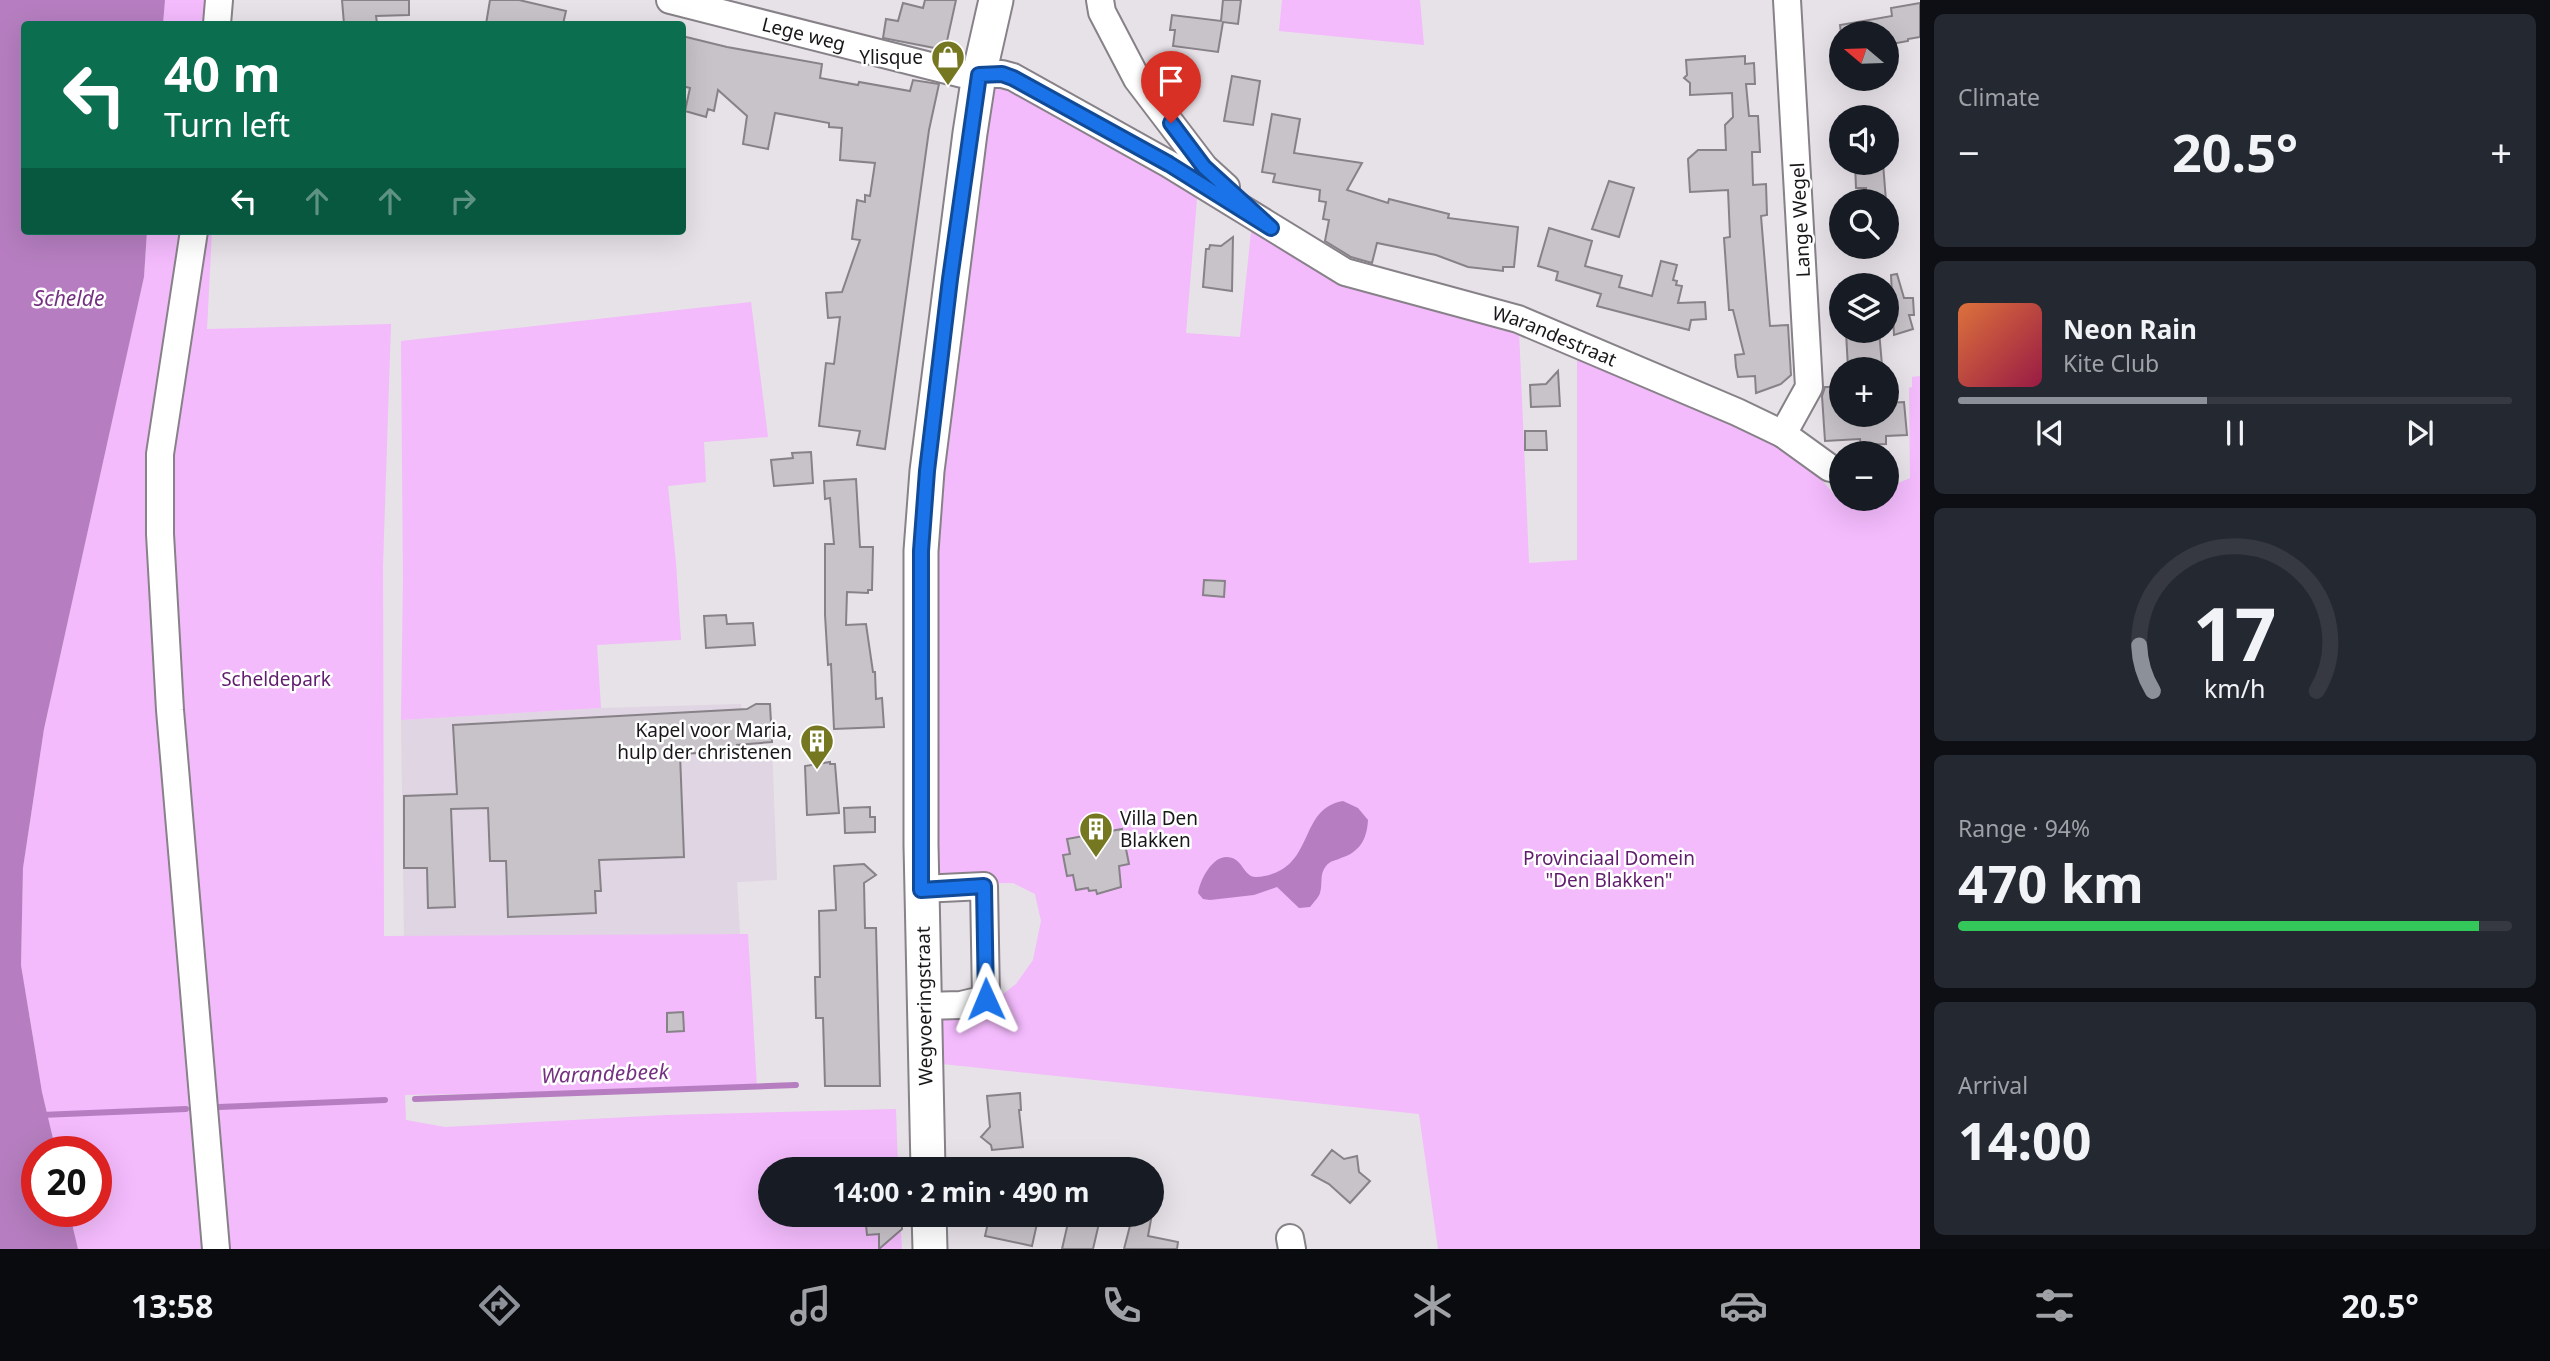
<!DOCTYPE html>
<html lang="en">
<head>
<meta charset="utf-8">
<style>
  :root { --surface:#171b24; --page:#242831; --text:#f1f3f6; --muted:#9ea1a6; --line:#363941; --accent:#8c9099 }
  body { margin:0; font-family:"Noto Sans",sans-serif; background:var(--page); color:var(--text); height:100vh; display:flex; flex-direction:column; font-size:26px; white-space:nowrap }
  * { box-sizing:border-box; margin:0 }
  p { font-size:23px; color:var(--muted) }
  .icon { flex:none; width:38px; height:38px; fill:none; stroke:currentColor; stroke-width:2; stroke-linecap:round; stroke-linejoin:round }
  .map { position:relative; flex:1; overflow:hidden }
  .panel { display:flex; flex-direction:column; gap:14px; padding:14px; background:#0d0f14; width:630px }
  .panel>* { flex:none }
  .hud { position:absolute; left:21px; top:21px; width:665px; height:214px; border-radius:7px; box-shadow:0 7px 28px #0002; background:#0b6e4f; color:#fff; overflow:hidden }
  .needle { width:46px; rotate:289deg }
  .buttons { position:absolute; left:1829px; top:21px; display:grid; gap:14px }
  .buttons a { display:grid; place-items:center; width:70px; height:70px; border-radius:50%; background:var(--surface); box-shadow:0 7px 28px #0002; font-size:35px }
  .speed { position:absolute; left:21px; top:1136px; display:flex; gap:14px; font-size:35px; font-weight:700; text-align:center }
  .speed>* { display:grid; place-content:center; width:91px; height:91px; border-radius:50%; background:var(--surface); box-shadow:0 7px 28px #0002; line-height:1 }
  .speed .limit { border:10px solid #d22; background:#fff; color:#111 }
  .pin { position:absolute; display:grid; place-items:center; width:60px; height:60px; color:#fff; margin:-72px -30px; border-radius:50% 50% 50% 0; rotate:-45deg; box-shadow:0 0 7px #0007 }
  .pin .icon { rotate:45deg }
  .me { position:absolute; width:77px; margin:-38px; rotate:359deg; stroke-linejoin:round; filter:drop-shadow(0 0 5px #0008) }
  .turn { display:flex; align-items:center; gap:24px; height:147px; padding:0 28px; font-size:32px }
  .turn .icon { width:91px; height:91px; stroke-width:2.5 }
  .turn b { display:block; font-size:49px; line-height:60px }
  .lanes { display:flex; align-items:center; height:66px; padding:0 28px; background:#0003; justify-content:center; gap:35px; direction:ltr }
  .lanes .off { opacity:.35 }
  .big { font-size:52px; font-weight:700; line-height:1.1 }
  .panel .card { flex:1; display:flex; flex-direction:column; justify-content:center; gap:10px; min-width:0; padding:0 24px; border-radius:10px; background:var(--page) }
  .panel .dial { align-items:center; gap:0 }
  .dial svg { height:182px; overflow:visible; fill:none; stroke:var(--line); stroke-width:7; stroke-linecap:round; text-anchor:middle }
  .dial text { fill:var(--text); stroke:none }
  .song { display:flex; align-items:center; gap:21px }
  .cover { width:84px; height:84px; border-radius:10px; background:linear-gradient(135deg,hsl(20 70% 55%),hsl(340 70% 35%)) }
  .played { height:7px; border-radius:4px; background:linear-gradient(90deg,var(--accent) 45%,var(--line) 45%) }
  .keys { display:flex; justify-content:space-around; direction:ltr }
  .heat { display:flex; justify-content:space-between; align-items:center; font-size:38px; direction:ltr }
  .charge { height:10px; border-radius:5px; background:linear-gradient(90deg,#34c759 94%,var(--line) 0) }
  .trip { position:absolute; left:758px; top:1157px; width:406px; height:70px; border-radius:35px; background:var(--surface); box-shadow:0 7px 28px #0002; font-weight:700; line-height:70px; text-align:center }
  .menu { display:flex; height:112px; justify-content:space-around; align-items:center; background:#090b0e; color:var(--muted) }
  .menu .icon { width:49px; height:49px }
  .menu .current { color:var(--accent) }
  .menu b { font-size:32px; color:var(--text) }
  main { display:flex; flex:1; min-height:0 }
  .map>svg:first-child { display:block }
</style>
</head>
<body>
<main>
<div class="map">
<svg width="1920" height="1249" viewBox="0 0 1920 1249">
  <rect width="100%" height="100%" fill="#e7e1e8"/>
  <!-- built -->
  <path fill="#e0d5e2" d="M741,704l5,46 26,-3 5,133 -40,2 3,52 -336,3 -3,-217 200,-12z"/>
  <!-- green -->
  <path fill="#f3bafc" d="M165,0h59l-2,24h-59z
    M1282,0h138l4,45 -145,-14z
    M992,81l39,9 167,96 -12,147 54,4 12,-114 267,108 10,232 48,-3v-209l213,92 48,56h48l1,-11 23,-10 -1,-90 3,-1v-10l8,-1v873h-482l-19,-135 -486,-51 8,-48 49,-11 26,-20 17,-24 8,-39 -6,-27 -22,-11 -82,1 4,-333 31,-276z
    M147,231h65l-5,98 184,-5 -8,241 1,371 364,-2 9,154 -352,7 1,25 39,7 221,-12 230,-6 2,60h-128v45l130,1 2,34h-824l-9,-38h27v-59l-40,-1 -14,-59 -21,-127 2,-97 21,-139 100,-452z
    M751,302l17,135 -64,5 2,40 -38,4 8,77 5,77 -84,5 4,63 -200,12 2,-141 -2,-238z"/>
  <!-- water -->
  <path fill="#b67ec0" d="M0,0h165l-2,24h-139v207h123l-3,46 -100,452 -21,139 -2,97 21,127 14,59 -19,1v59h32l9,38h-78z
    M1343,801l15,7 10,12c-1,19 -8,32 -27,38 -6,3 -10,2 -15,8 -7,9 -3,17 -6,27 -1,4 -7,10 -10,14l-11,1 -22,-21 -23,8 -44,5 -7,-1 -5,-6c3,-17 19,-45 38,-33 6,4 9,13 15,16 6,3 20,-1 26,-4 36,-16 25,-64 66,-71z"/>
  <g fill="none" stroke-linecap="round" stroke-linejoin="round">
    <!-- stream -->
    <path stroke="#b67ec0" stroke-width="6" d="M415,1099l381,-14
      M219,1107l166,-7
      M41,1115l145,-6"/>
  </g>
  <!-- building -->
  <path fill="#c8c2c9" stroke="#878288" stroke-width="2" d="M342,0h67v15l-33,1 1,7 -33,1z
    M490,0h29l47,11 -3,13h-77z
    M925,0h31l-11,50 -62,-12 3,-19 12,2 5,-18 20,5z
    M1223,0h18l-3,24 -15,-2 -5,30 -45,-6 2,-16h-5l2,-15 49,6z
    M1920,3v34l-12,2v2l-22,4v-12h-45l-1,-8 52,-9 -1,-8z
    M682,36l45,11 95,17 -2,14 38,7 1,-3 51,9 3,-11 26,4 -10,46 -44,319 -28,-4 3,-14 -41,-5 7,-63 8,1 6,-47 -12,1 -2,-25 16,-1 18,-52 -8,-1 5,-39 8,2v-7l5,1 5,-33 -35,-3 2,-32 -13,-1v-4l-54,-10 -7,36 -25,-5 4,-28 -29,-26 -4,21 -6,-2 -2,8 -21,-6 5,-23 -8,-2z
    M1745,56v8l9,-1 1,21h-9l3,32h9l2,36h-8l1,33 13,-1 1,31 -6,1 9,110 18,-1 3,50 -10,9 -25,9 -1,-17 -17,1 -2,-10 -1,-12 9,-1 -11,-44h-4l-5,-72 6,-1 -2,-47 -38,2 -2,-33 10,-9h28l-1,-25 8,-8 -1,-24 -42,2v-12l-6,-5 3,-3 -1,-15z
    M1232,76l28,5 -7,44 -29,-4z
    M1272,114l28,5 -6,34 68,10 -15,27 41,13 1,-4 60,15 -1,4 70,9 -4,40h-11v4l-35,-4 -32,-12 -59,-12 -5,20 -21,-6 -26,-16 4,-21 -6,-1 3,-17 -7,-1 1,-11 -47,-8 2,-8 -13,-2z
    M1855,163h28l3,38h-20v-13h-10z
    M1609,181l25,7 -15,49 -27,-8z
    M1549,228l43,13 -7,25 37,10 -3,11 33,9 9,-35 16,4 -4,15 4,1 -1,4 6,1 -4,17 27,-1 1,17 -15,1 -2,10 -92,-24 4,-12 -45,-14 2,-8 -20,-6z
    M1233,237l-1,54 -29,-4 3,-38h3l1,-4 11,1z
    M1897,274l7,24h9l1,17h-5l4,14 -19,6 -3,-60z
    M1879,331l3,34 -34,3 -2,-36z
    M1558,371l2,35 -29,1 -1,-22 16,-1z
    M1825,387h16v28h45v-12l18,-1 3,33 -21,1v8l-25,1 -1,-6 -35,2 -3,-45z
    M1525,431h21l1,19h-22z
    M811,452l2,31 -39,3 -3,-26 22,-2 -1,-5z
    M856,479l4,68h13l-1,43h-4v3l-21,-1 -1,33 20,-1 7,48h2l1,27 6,-1 2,29 -50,2 -3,-65 -3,1 -3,-50v-71h9l-4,-46 -5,1 -1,-18z
    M1204,580l21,1 -1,16 -21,-2z
    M726,615l1,9 26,-1 2,22 -49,3 -2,-32z
    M756,704h14l2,38 -35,3 1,6 -58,3 4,103 -85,3 2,31h-6l1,22 -88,4 -2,-56h-16l-2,-53 -37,1 4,98 -27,1 -1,-40h-23v-72l53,-2 -4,-69 294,-16z
    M830,762v2h5l4,49 -32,2 -2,-49z
    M870,807v10h5v15l-30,1 -1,-25z
    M1122,829l7,35 -10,2 2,21 -24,7 -1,-4 -7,1 -1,-3 -12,2 -3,-15 -6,1 -4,-21 7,-1 -3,-15z
    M864,864l12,11 -12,8 1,45h11l4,158h-55l-2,-68h-7l-1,-41h5l-1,-66 17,-1 -2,-44z
    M683,1012l1,19 -17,1v-19z
    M1020,1093l1,17h-2l4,37 -31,3 -1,-5 -10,-8 9,-10 -3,-31z
    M1332,1150l12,9 13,-3 2,16 11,9 -20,22 -21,-19 -17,-9z
    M865,1214h36l1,15 -23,20v-15l-12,1z
    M990,1214h45l-1,4 4,1 -6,27 -47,-10z
    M1070,1214h22v3l8,2 -7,30h-31z
    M1133,1214h19l-4,22 30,6 -1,7h-53z"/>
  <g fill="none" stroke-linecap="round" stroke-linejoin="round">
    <!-- minor casing -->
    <g stroke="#878188" stroke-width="30">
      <g id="minor">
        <path id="s1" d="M670,0l292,74h40l11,3 156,87 176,108 173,47 219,93 46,22 47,34"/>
        <path d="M1100,0l2,12 35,67 67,88 22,20"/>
        <path d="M217,24l2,-24"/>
        <path d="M194,231l-34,223v80l10,176 46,539"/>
        <path d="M1783,434l26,-47 -22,-387"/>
        <path d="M921,889l63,-3 2,113 -25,6 -37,1"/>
        <path d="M1290,1238l2,11"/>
      </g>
    </g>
    <!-- major casing -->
    <g stroke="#878188" stroke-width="37">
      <path id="major" d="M928,1169l-7,-324v-294l6,-80 43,-338 9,-58 17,-75
        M929,1214l1,35"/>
    </g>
    <!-- minor -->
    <use href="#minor" stroke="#fff" stroke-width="26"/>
    <!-- major -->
    <use href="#major" stroke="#fff" stroke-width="33"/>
  </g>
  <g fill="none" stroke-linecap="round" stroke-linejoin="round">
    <!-- route casing -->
    <g stroke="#114b97" stroke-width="18">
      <path id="route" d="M986,999l-2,-113 -63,4v-339l6,-80 23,-192 29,-204 23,-1 11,4 156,86 102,64 -67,-61 -33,-44"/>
    </g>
    <!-- route -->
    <use href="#route" stroke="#1a73e8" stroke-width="12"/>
  </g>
  <!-- icons -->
  <defs>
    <g id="shop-pin" transform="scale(1.75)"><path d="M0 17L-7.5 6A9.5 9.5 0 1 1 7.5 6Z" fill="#757820" stroke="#fff"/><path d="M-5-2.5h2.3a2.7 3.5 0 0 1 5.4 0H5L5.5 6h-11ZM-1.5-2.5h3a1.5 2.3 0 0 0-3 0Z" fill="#fff"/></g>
    <g id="building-pin" transform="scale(1.75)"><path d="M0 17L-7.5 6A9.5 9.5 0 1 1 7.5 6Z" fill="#757820" stroke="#fff"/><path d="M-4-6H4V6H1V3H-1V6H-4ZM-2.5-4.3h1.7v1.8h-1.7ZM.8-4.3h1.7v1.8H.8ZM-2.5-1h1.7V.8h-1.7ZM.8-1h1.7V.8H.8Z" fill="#fff"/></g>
  </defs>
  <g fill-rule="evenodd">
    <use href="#shop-pin" x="948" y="57"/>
    <use href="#building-pin" x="817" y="741"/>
    <use href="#building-pin" x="1096" y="829"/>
  </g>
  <g text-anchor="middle" stroke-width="5" stroke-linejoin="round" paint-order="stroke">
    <!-- street labels -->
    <g font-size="19" fill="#191719" stroke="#fff">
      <text dy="7" stroke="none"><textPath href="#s1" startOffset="138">Lege weg</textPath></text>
      <text transform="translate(1800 220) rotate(-93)" y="7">Lange Wegel</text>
      <text dy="7" stroke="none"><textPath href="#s1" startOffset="957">Warandestraat</textPath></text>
      <text transform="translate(924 1006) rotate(-91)" y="7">Wegvoeringstraat</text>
    </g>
    <!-- poi labels -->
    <g font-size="19" fill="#191719" stroke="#fff" text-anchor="end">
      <text x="923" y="64">Ylisque</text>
      <text x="792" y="737">Kapel voor Maria,<tspan x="792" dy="22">hulp der christenen</tspan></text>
      <text x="1120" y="825" text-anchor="start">Villa Den<tspan x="1120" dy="22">Blakken</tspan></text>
    </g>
    <!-- park labels -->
    <g font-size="19" fill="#611d6d" stroke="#fff">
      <text x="276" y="686">Scheldepark</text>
      <text x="1609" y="865">Provinciaal Domein<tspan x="1609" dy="22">"Den Blakken"</tspan></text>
    </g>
    <!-- water labels -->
    <g font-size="21" font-style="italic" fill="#753181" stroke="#fff">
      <text x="69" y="306">Schelde</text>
      <text transform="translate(605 1074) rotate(-2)" y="7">Warandebeek</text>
    </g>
  </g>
</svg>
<div class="buttons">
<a><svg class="needle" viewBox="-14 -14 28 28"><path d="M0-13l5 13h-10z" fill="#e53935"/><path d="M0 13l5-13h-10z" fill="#9ea1a6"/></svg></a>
<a><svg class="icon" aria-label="sound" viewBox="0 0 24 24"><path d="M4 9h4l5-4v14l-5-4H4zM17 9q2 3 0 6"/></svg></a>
<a><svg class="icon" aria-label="search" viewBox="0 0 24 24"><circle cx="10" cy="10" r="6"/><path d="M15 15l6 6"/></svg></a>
<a><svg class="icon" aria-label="layers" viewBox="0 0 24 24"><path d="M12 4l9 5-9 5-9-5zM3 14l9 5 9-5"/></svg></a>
<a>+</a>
<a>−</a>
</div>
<div class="speed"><div class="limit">20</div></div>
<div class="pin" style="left:1171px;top:123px;background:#d93025"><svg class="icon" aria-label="arrive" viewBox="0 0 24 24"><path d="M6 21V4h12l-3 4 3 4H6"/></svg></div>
<svg class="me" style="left:986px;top:999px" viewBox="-20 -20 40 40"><path d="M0-17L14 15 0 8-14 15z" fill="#1a73e8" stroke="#fff" stroke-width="4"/></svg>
<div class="trip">14:00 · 2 min · 490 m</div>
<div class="hud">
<div class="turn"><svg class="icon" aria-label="left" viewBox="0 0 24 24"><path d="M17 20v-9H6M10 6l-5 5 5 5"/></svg><div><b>40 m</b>Turn left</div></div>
<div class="lanes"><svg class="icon" aria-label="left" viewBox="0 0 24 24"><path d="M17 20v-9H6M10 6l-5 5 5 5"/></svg><svg class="icon off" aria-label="ahead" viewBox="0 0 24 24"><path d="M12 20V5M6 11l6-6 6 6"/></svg><svg class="icon off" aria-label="ahead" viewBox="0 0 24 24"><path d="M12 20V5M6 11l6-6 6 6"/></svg><svg class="icon off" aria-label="right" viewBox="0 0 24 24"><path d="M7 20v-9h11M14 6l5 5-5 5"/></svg></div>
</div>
</div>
<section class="panel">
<div class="card"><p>Climate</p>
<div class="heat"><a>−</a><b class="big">20.5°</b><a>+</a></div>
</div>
<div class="card">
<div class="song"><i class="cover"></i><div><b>Neon Rain</b><p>Kite Club</p></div></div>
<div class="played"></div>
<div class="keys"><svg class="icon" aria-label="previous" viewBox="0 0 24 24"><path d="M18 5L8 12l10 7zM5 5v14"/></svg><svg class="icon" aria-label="pause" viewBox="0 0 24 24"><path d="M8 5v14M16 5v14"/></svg><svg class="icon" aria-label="next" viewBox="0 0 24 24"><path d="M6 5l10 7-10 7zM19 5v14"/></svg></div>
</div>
<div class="card dial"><svg viewBox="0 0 100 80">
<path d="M14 69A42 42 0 1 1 86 69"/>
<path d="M14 69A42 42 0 0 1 8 49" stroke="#8c9099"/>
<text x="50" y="56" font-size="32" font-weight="700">17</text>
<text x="50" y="72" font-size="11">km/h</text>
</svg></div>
<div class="card"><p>Range · 94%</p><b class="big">470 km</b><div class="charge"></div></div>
<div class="card"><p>Arrival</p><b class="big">14:00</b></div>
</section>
</main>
<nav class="menu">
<b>13:58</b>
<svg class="icon current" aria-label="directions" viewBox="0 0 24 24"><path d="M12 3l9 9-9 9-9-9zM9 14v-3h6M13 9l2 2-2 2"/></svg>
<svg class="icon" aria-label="music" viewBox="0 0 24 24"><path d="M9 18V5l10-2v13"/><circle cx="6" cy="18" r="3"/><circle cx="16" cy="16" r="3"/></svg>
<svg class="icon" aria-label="phone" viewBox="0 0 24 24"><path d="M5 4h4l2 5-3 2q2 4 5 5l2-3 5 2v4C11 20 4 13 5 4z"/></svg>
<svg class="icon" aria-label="climate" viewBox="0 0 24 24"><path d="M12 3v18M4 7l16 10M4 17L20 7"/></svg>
<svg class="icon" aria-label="car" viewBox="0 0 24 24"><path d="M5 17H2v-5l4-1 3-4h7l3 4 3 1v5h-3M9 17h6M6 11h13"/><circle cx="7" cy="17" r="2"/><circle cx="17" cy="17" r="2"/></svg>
<svg class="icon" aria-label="filters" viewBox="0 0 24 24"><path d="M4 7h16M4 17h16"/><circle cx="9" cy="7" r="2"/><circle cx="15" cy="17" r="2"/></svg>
<b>20.5°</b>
</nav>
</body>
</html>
